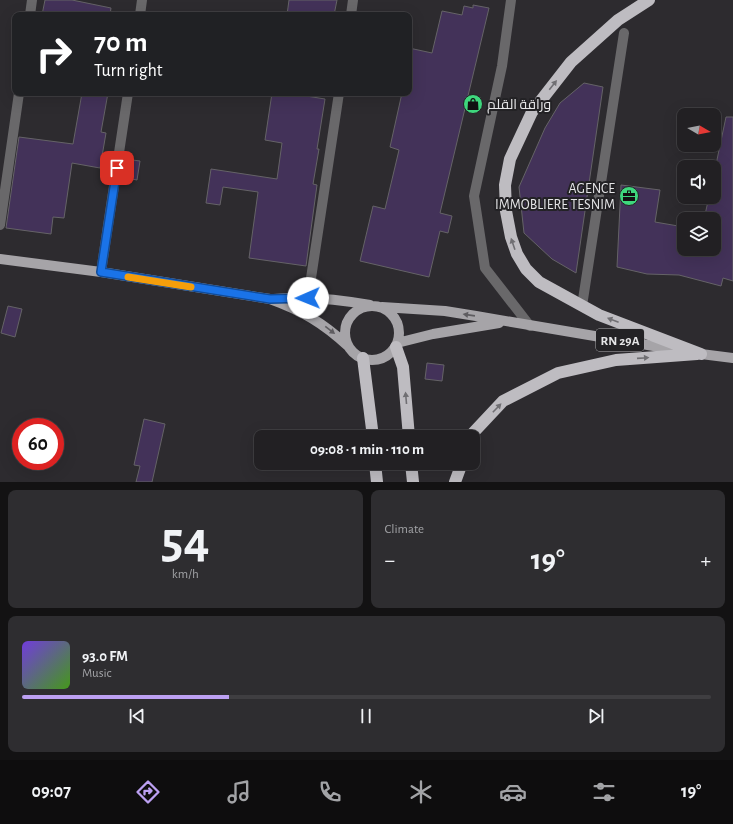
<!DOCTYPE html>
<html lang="en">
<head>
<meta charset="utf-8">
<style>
  :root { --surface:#222023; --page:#2e2d30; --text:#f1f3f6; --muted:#a2a3a6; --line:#3f3e41; --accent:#bca0f2 }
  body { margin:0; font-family:"Alegreya Sans",Cairo,sans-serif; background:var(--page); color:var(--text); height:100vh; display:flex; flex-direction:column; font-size:15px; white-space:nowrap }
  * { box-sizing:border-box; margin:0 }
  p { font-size:13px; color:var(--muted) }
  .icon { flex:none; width:22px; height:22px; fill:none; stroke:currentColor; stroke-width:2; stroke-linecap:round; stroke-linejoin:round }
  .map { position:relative; height:482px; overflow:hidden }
  .details { display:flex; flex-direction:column; gap:8px; padding:8px; background:#131213; flex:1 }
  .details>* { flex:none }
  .top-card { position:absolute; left:12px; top:12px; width:400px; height:84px; border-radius:8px; box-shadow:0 4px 16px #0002,0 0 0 1px var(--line); background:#202124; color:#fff; overflow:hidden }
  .needle { width:26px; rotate:100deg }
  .controls { position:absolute; left:677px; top:108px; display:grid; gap:8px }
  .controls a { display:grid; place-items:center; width:44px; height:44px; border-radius:8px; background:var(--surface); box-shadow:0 4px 16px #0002,0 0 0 1px var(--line); font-size:20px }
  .speed { position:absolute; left:12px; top:418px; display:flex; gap:8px; font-size:20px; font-weight:700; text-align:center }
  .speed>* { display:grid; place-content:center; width:52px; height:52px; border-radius:50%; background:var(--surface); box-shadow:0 4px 16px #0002,0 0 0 1px var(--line); line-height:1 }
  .speed .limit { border:6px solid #d22; background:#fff; color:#111 }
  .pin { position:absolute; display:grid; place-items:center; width:34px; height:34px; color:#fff; margin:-17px; border-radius:8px; box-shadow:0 2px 6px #0006 }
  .me { position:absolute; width:44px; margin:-22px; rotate:269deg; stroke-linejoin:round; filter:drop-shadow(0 0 3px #0008) }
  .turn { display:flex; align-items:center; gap:14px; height:84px; padding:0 16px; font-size:18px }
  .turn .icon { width:52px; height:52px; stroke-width:2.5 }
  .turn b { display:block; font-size:28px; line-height:34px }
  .big { font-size:30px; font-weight:700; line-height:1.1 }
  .details .tile { flex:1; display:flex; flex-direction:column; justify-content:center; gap:6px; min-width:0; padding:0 14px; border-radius:8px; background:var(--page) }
  .details .dial { align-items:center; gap:0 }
  .dial b { font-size:52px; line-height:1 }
  .song { display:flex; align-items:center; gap:12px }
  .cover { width:48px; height:48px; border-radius:6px; background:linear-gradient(135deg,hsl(260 70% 55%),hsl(100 70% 35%)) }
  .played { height:4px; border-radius:2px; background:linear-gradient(90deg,var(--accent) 30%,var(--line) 30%) }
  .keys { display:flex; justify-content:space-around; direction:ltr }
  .heat { display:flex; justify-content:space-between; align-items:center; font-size:22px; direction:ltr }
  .details .tiles { flex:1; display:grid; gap:8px; grid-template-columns:1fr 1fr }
  .tile:last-child { grid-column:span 2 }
  .trip { position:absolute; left:254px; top:430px; width:226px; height:40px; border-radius:8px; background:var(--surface); box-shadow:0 4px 16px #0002,0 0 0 1px var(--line); font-weight:700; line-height:40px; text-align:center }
  .tabs { display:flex; height:64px; justify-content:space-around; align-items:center; background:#0e0d0e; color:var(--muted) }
  .tabs .icon { width:28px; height:28px }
  .tabs .current { color:var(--accent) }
  .tabs b { font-size:18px; color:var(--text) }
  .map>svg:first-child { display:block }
</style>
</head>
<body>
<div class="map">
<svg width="733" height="482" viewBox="0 0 733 482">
  <rect width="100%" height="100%" fill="#2d2b2f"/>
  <!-- building -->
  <path fill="#433259" stroke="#656367" d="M45,0h27l39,8 -1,7h-68z
    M289,0h48l-3,15h-47z
    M473,5l16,3 -49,205 12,3 -4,17 -8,-2 -11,46 -69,-16 13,-55 12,3 14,-59 -9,-3 12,-54h7v-45l23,5 10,-42 20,4 2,-9 9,2z
    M584,83l19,4 -27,186 -24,-14 -28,-26 -5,-46 26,-59 15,-25z
    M82,93h26l-7,39 5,1 -6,35 -28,-5 -8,55 -11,-1 -2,17 -45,-6 13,-91 54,7z
    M272,93h16l37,6 -8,50h2l-6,35 4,1 -11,81 -57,-8 9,-66 -35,-5 -3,18 -14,-2 5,-34 66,10 5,-36 -17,-3z
    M726,117h7v164l-10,-3 -2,8 -42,-11 -32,-1 -30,-7 4,-82 39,5 -5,32 29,5v22h30v-30h-10l5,-22h5v-23z
    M125,159l15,2 -3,19 -15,-3z
    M8,306l14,3 -7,28 -14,-4z
    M427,363l17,2 -2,16 -17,-2z
    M144,419l21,5 -13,58h-16l4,-16 -6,-1z"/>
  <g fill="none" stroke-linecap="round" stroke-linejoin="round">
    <!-- minor -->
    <path stroke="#69686a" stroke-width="10" d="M511,0l-9,66 -28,130 11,72 45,58
      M30,15l2,-15
      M140,15l2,-15
      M351,15l2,-15
      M0,225l19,-132
      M101,272l27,-179
      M308,298l31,-205
      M582,306l42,-273"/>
    <!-- major -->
    <path stroke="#a6a4a8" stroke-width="10" d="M0,259l101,13 169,27c33,12 53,24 78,47
      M274,299c33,-3 64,0 96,6
      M345 333a27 27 0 1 1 54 0a27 27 0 1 1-54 0Z
      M382,307l63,4 31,5 225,38 32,4
      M397,343l36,-9 66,-11"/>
    <!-- highway -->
    <path stroke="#bebcc1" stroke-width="12" d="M649,0l-31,20 -47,42 -39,50 -22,47 -5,26 1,26 5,26 6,17 9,15 13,13 60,33 102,39
      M396,347l7,20 6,70
      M363,358l10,79
      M471,437l2,-4 30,-32 55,-28 58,-13 81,-6
      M375,463l2,19
      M411,463l2,19
      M455,482l7,-19"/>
  </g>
  <!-- one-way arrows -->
  <defs><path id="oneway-solid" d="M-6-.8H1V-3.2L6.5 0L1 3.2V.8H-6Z"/></defs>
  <g fill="#706f73">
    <use href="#oneway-solid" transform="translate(553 85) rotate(-52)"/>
    <use href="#oneway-solid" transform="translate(513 244) rotate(-109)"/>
    <use href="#oneway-solid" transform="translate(613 320) rotate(-159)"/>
    <use href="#oneway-solid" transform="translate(643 358) rotate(-4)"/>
    <use href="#oneway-solid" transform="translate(406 398) rotate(-95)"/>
    <use href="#oneway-solid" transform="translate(497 408) rotate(-46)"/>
  </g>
  <g fill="#5e5c60">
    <use href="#oneway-solid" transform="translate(469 315) rotate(-172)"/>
    <use href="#oneway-solid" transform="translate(330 330) rotate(38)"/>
  </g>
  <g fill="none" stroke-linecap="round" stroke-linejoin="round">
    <!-- route casing -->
    <g stroke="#114b97" stroke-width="10">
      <path id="route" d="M117,168l-16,104 169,27 38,-1"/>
    </g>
    <!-- route -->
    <use href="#route" stroke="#1a73e8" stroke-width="7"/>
    <!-- slow -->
    <path stroke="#f59e0b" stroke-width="7" d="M128,277l63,10"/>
  </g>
  <!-- icons -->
  <defs>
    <g id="shop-disc" transform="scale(1)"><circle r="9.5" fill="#3ed77d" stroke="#232225"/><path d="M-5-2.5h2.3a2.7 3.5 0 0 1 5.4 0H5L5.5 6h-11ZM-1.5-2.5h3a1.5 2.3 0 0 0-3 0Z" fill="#111"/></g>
    <g id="office-disc" transform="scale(1)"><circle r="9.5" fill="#3ed77d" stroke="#232225"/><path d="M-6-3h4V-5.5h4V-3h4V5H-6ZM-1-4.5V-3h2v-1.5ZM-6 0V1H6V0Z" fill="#111"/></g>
  </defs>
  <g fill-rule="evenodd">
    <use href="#shop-disc" x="473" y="104"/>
    <use href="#office-disc" x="629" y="196"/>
  </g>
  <g text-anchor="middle" stroke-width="4" stroke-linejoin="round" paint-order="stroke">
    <!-- shield labels -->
    <rect fill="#232225" stroke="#abaaad" stroke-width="1" x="596" y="329" width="48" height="22" rx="3"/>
    <g font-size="13" font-weight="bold" fill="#e5e5e7">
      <text x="620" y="345">RN 29A</text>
    </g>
    <!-- poi labels -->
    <g font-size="14" fill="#e5e5e7" stroke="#232225" text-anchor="start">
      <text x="487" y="109">وراقة القلم</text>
      <text x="615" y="193" text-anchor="end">AGENCE<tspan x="615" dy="16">IMMOBLIERE TESNIM</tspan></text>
    </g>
  </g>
</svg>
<div class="controls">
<a><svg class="needle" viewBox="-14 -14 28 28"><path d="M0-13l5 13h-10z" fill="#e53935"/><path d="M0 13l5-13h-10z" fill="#a2a3a6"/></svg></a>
<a><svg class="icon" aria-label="sound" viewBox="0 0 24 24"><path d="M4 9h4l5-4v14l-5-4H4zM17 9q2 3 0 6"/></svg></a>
<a><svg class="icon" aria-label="layers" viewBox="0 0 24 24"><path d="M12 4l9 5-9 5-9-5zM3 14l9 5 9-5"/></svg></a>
</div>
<div class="speed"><div class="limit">60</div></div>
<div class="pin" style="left:117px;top:168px;background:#d93025"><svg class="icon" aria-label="arrive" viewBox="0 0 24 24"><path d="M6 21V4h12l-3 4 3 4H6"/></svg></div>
<svg class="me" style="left:308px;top:298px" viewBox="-20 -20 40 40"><circle r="19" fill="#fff"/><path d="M0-13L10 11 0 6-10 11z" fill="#1a73e8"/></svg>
<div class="trip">09:08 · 1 min · 110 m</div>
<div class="top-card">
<div class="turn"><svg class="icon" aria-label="right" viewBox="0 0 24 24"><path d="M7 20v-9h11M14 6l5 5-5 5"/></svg><div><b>70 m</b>Turn right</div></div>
</div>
</div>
<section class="details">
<div class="tiles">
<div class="tile dial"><b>54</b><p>km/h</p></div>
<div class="tile"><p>Climate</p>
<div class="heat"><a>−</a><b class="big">19°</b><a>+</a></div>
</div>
<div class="tile">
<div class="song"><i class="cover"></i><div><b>93.0 FM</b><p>Music</p></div></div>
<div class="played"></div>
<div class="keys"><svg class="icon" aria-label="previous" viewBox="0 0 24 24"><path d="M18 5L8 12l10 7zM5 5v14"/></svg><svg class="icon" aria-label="pause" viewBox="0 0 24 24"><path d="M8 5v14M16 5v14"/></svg><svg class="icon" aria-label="next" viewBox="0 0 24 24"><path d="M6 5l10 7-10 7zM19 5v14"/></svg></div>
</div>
</div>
</section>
<nav class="tabs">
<b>09:07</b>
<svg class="icon current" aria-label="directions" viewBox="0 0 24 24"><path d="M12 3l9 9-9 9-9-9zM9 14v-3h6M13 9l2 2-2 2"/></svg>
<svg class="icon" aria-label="music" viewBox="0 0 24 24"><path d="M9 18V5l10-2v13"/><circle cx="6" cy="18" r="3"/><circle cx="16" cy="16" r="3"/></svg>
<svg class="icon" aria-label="phone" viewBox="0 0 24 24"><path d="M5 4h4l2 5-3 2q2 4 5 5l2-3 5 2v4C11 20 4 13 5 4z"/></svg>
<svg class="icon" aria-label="climate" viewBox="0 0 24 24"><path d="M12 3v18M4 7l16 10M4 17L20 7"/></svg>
<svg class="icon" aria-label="car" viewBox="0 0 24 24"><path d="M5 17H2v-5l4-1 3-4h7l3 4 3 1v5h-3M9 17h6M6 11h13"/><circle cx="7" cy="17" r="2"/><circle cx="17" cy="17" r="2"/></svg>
<svg class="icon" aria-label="filters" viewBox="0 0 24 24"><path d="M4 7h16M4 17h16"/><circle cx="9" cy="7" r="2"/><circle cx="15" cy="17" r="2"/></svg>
<b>19°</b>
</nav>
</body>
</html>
